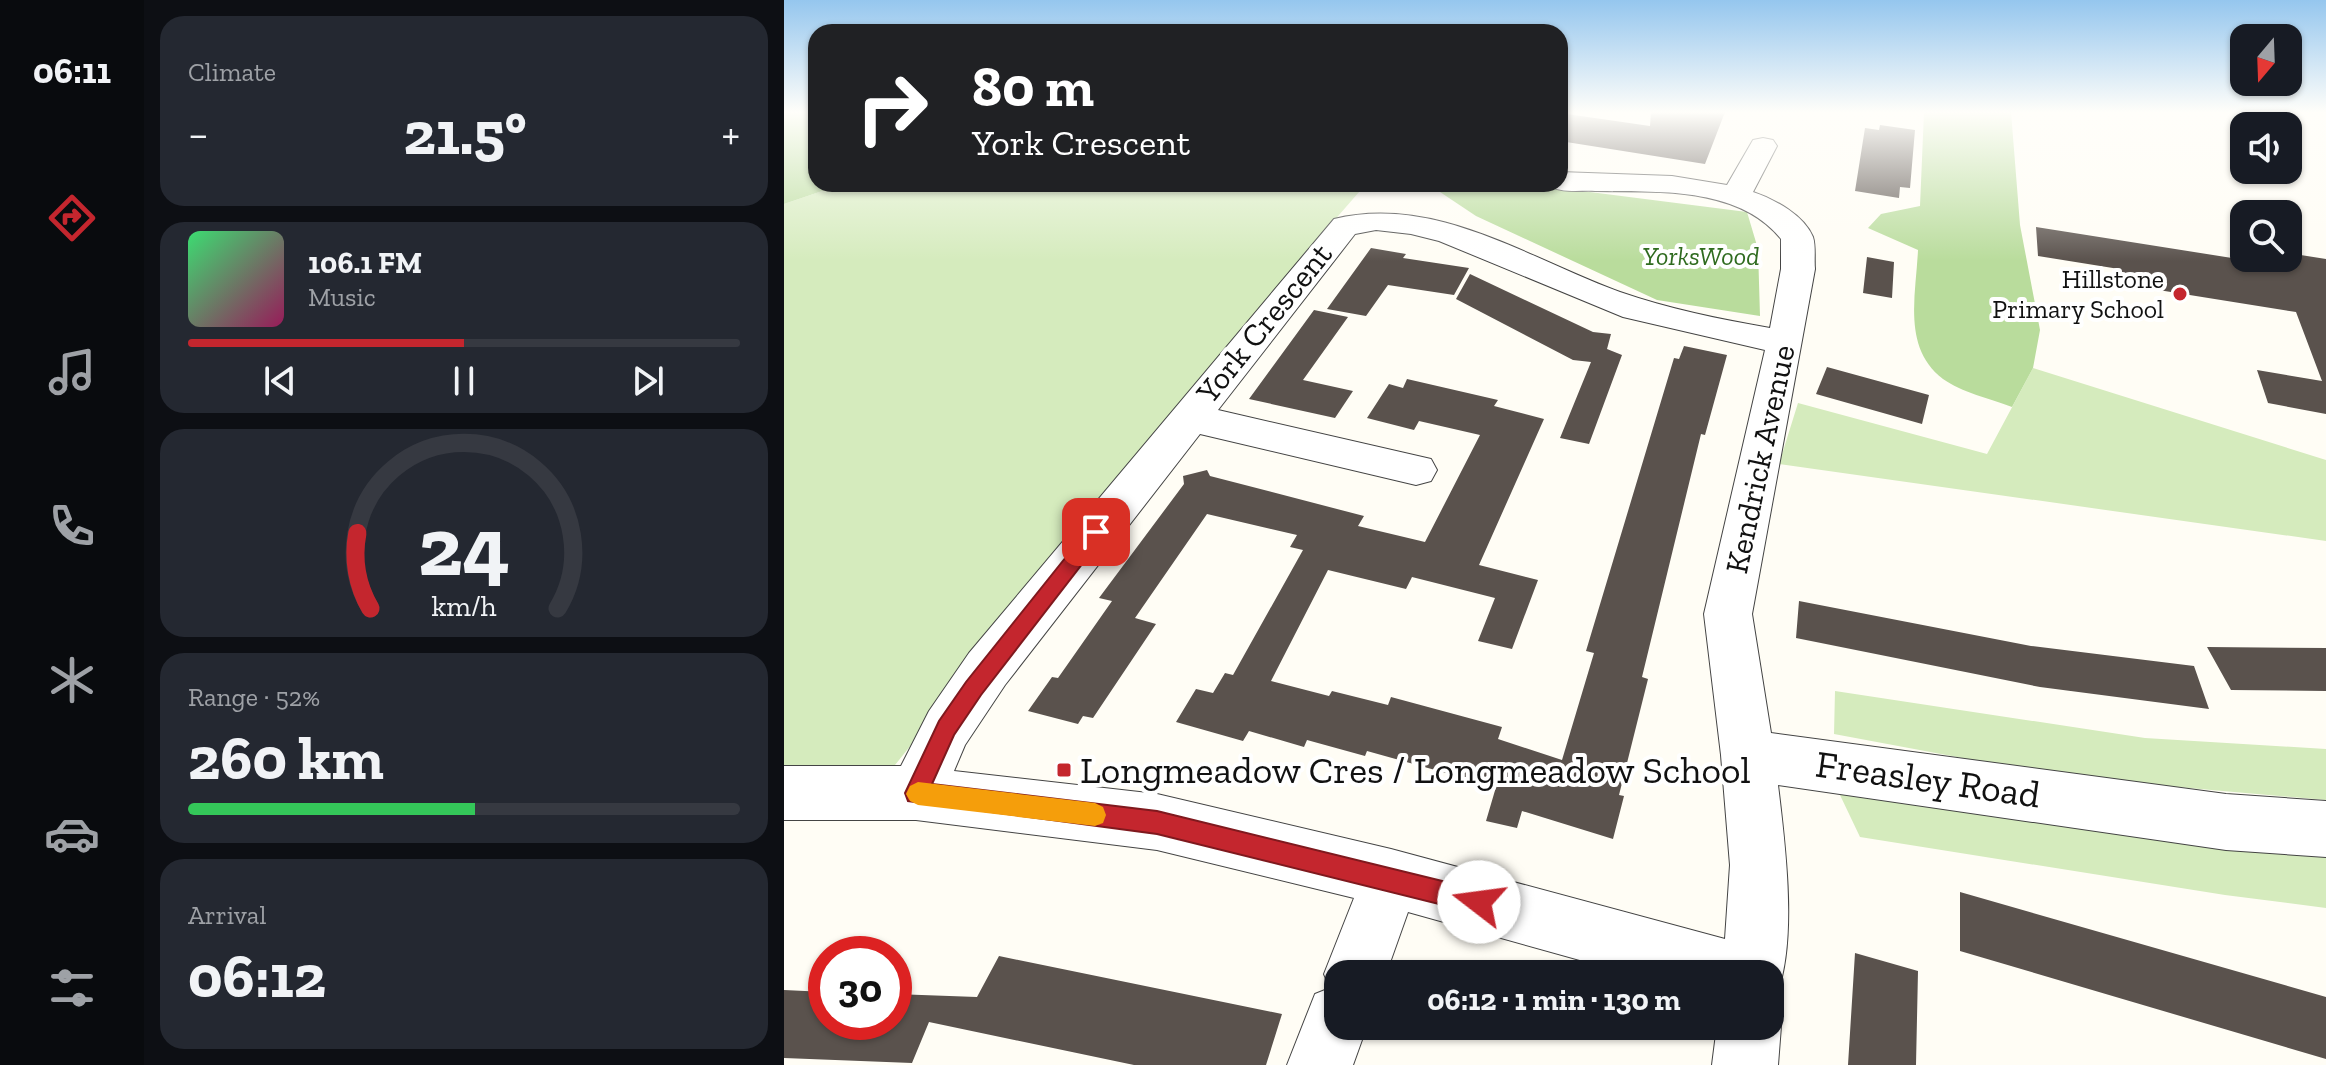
<!DOCTYPE html>
<html lang="en">
<head>
<meta charset="utf-8">
<style>
  :root { --surface:#171b24; --page:#242831; --text:#f1f3f6; --muted:#9ea1a6; --line:#363941; --accent:#c4262e }
  body { margin:0; font-family:"Zilla Slab",serif; background:var(--page); color:var(--text); height:100vh; display:flex; flex-direction:column; font-size:30px; white-space:nowrap }
  * { box-sizing:border-box; margin:0 }
  p { font-size:26px; color:var(--muted) }
  .icon { flex:none; width:44px; height:44px; fill:none; stroke:currentColor; stroke-width:2; stroke-linecap:round; stroke-linejoin:round }
  .map { position:relative; flex:1; overflow:hidden }
  .sheet { display:flex; flex-direction:column; gap:16px; padding:16px; background:#0d0f14; width:640px }
  .sheet>* { flex:none }
  .hud { position:absolute; left:24px; top:24px; width:760px; height:168px; border-radius:24px; box-shadow:0 2px 6px #0004; background:#202124; color:#fff; overflow:hidden }
  .needle { width:52px; rotate:199deg }
  .tools { position:absolute; left:1446px; top:24px; display:grid; gap:16px }
  .tools a { display:grid; place-items:center; width:72px; height:72px; border-radius:16px; background:var(--surface); box-shadow:0 2px 6px #0004; font-size:40px }
  .speed { position:absolute; left:24px; top:936px; display:flex; gap:16px; font-size:40px; font-weight:700; text-align:center }
  .speed>* { display:grid; place-content:center; width:104px; height:104px; border-radius:50%; background:var(--surface); box-shadow:0 2px 6px #0004; line-height:1 }
  .speed .limit { border:12px solid #d22; background:#fff; color:#111 }
  .pin { position:absolute; display:grid; place-items:center; width:68px; height:68px; color:#fff; margin:-34px; border-radius:16px; box-shadow:0 4px 12px #0006 }
  .me { position:absolute; width:88px; margin:-44px; rotate:285deg; stroke-linejoin:round; filter:drop-shadow(0 0 6px #0008) }
  .turn { display:flex; align-items:center; gap:28px; height:168px; padding:0 32px; font-size:36px }
  .turn .icon { width:104px; height:104px; stroke-width:2.5 }
  .turn b { display:block; font-size:56px; line-height:68px }
  .big { font-size:60px; font-weight:800; line-height:1.1 }
  .sheet .widget { flex:1; display:flex; flex-direction:column; justify-content:center; gap:12px; min-width:0; padding:0 28px; border-radius:24px; background:var(--page) }
  .sheet .dial { align-items:center; gap:0 }
  .dial svg { height:208px; overflow:visible; fill:none; stroke:var(--line); stroke-width:7; stroke-linecap:round; text-anchor:middle }
  .dial text { fill:var(--text); stroke:none }
  .song { display:flex; align-items:center; gap:24px }
  .cover { width:96px; height:96px; border-radius:12px; background:linear-gradient(135deg,hsl(140 70% 55%),hsl(330 70% 35%)) }
  .played { height:8px; border-radius:4px; background:linear-gradient(90deg,var(--accent) 50%,var(--line) 50%) }
  .keys { display:flex; justify-content:space-around; direction:ltr }
  .heat { display:flex; justify-content:space-between; align-items:center; font-size:44px; direction:ltr }
  .charge { height:12px; border-radius:6px; background:linear-gradient(90deg,#34c759 52%,var(--line) 0) }
  .trip { position:absolute; left:540px; top:960px; width:460px; height:80px; border-radius:24px; background:var(--surface); box-shadow:0 2px 6px #0004; font-weight:800; line-height:80px; text-align:center }
  main { display:flex; flex:1; min-height:0 }
  .menu { display:flex; flex-direction:column; width:144px; justify-content:space-around; align-items:center; background:#090b0e; color:var(--muted) }
  .menu .icon { width:56px; height:56px }
  .menu .selected { color:var(--accent) }
  .menu b { font-size:36px; color:var(--text) }
  .map>svg:first-child { display:block }
</style>
</head>
<body>
<main>
<nav class="menu">
<b>06:11</b>
<svg class="icon selected" aria-label="directions" viewBox="0 0 24 24"><path d="M12 3l9 9-9 9-9-9zM9 14v-3h6M13 9l2 2-2 2"/></svg>
<svg class="icon" aria-label="music" viewBox="0 0 24 24"><path d="M9 18V5l10-2v13"/><circle cx="6" cy="18" r="3"/><circle cx="16" cy="16" r="3"/></svg>
<svg class="icon" aria-label="phone" viewBox="0 0 24 24"><path d="M5 4h4l2 5-3 2q2 4 5 5l2-3 5 2v4C11 20 4 13 5 4z"/></svg>
<svg class="icon" aria-label="climate" viewBox="0 0 24 24"><path d="M12 3v18M4 7l16 10M4 17L20 7"/></svg>
<svg class="icon" aria-label="car" viewBox="0 0 24 24"><path d="M5 17H2v-5l4-1 3-4h7l3 4 3 1v5h-3M9 17h6M6 11h13"/><circle cx="7" cy="17" r="2"/><circle cx="17" cy="17" r="2"/></svg>
<svg class="icon" aria-label="filters" viewBox="0 0 24 24"><path d="M4 7h16M4 17h16"/><circle cx="9" cy="7" r="2"/><circle cx="15" cy="17" r="2"/></svg>
</nav>
<section class="sheet">
<div class="widget"><p>Climate</p>
<div class="heat"><a>−</a><b class="big">21.5°</b><a>+</a></div>
</div>
<div class="widget">
<div class="song"><i class="cover"></i><div><b>106.1 FM</b><p>Music</p></div></div>
<div class="played"></div>
<div class="keys"><svg class="icon" aria-label="previous" viewBox="0 0 24 24"><path d="M18 5L8 12l10 7zM5 5v14"/></svg><svg class="icon" aria-label="pause" viewBox="0 0 24 24"><path d="M8 5v14M16 5v14"/></svg><svg class="icon" aria-label="next" viewBox="0 0 24 24"><path d="M6 5l10 7-10 7zM19 5v14"/></svg></div>
</div>
<div class="widget dial"><svg viewBox="0 0 100 80">
<path d="M14 69A42 42 0 1 1 86 69"/>
<path d="M14 69A42 42 0 0 1 9 40" stroke="#c4262e"/>
<text x="50" y="56" font-size="32" font-weight="700">24</text>
<text x="50" y="72" font-size="11">km/h</text>
</svg></div>
<div class="widget"><p>Range · 52%</p><b class="big">260 km</b><div class="charge"></div></div>
<div class="widget"><p>Arrival</p><b class="big">06:12</b></div>
</section>
<div class="map">
<svg width="1542" height="1065" viewBox="0 0 1542 1065">
  <rect width="100%" height="100%" fill="#fffdf5"/>
  <!-- green -->
  <path fill="#d5ebbd" d="M59,184h523l-54,62 -417,519 -111,3v-564z
    M1249,368l293,92v81l-547,-77 19,-61 189,51z
    M1051,691l310,47 181,11v51l-262,-23 -230,-43z
    M1082,793l460,54v61l-101,-13 -365,-58 -20,-42z"/>
  <!-- forest -->
  <path fill="#b9dc9c" d="M0,112h32v72h27l-59,20z
    M1140,112h87l9,113 20,105 -7,38 -21,39c-21,-8 -51,-15 -69,-28 -41,-31 -27,-84 -25,-129l-50,-22 13,-14 39,-8z
    M644,184h99l220,28 11,37 2,67 -103,-16 -181,-84z"/>
  <!-- building -->
  <path fill="#5a524d" d="M867,112h74l-20,52 -145,-23v-28l90,13z
    M1096,125l35,5 -5,58 -10,-1 -1,11 -44,-7 10,-63 14,2z
    M1252,227l196,31h56v-5l38,6v155l-58,-11 -11,-33 65,11 -26,-69 -175,-28 -2,-15 -81,-13z
    M587,248l35,6 -3,4 66,10 -15,27 -66,-10 -22,31 -39,-7z
    M1083,257l27,5 -2,36 -29,-5z
    M686,274l123,58 18,2 -4,15 15,6 -33,89 -29,-6 31,-76 -18,-2 -117,-61z
    M530,310l34,7 -45,63 50,11 -18,27 -86,-19z
    M900,346l43,9 -22,80 -4,-1 -59,243 6,2 -29,116 5,1 -11,43 -91,-28 -5,17 -31,-7 10,-34 -129,-36 -2,5 -58,-16 -3,7 -55,-16 -6,10 -67,-19 20,-33 17,4 12,-20 8,2 70,-125 -13,-3 7,-12 -90,-21 -72,104 21,6 -63,94 -10,-2 -5,8 -50,-13 24,-34 6,1 54,-77 -13,-3 85,-114 -1,-8 24,-6 3,6 154,40 -6,10 67,16 55,-107 -61,-14 -5,9 -47,-12 22,-34 14,4 4,-9 91,21 -4,6 50,13 -65,146 59,15 -26,69 -34,-8 17,-43 -83,-21 -6,12 -78,-19 -57,111 58,15 3,-5 56,14 3,-8 111,30 -4,12 64,21 32,-107 -8,-2 88,-293 5,1z
    M1043,367l102,28 -7,29 -106,-30z
    M1015,601l232,45 163,20 15,43 -169,-22 -244,-49z
    M1423,647l119,1v43l-95,-1z
    M1176,892l366,105v62l-366,-108z
    M1071,953l63,18 -2,94h-68z
    M215,956l283,58 -16,51h-132l-205,-43 -17,41 -128,-5v-68l42,2v30h68v-28l83,3z"/>
  <g fill="none" stroke-linecap="round" stroke-linejoin="round">
    <!-- street casing -->
    <g stroke="#444" stroke-width="2">
      <path id="street" d="M979,138l10,2 4,6 -24,46c21,7 51,23 60,45 3,9 1,23 2,32l-63,345 19,119 455,61 100,7v56l-100,-7 -448,-65c7,58 20,157 -2,211l-6,2v-24h-140l-222,-62 -22,62h-48v52h29l-14,39h-66l28,-71 15,-6 -6,-14 30,-76 -197,-48 -241,-30h-132v-54h117l28,-55 40,-58 365,-434c101,-25 195,40 286,73 49,17 99,27 150,36l11,-59v-30c-42,-53 -125,-47 -186,-48 -15,-1 -36,3 -48,-7h13v-12l112,4 55,9 26,-45zM592,230l35,4 28,7 184,76 142,33 -61,264 17,141 9,110 -5,74 -334,-90 -234,-55 -203,-23 11,-26 40,-60 195,-251 216,51 15,-4 6,-11 -6,-11 -213,-49 137,-176z
        M986,1003l11,23 -3,39h-66l5,-39h53z"/>
    </g>
    <!-- street -->
    <use href="#street" fill="#fff" fill-rule="evenodd"/>
  </g>
  <!-- sky -->
  <linearGradient id="sky" x2="0" y2="1"><stop stop-color="#95c6ee"/><stop offset="0.43" stop-color="#fffefa"/><stop offset="1" stop-color="#fffefa" stop-opacity="0"/></linearGradient>
  <rect width="1542" height="261" fill="url(#sky)"/>
  <!-- route -->
  <path fill="#c4262e" stroke="#7f191e" stroke-width="2" d="M312,525l9,7 -2,5 -122,158 -27,40 -22,49 225,27 322,79 8,3 4,9 -4,9 -8,3 -322,-80 -249,-33 -3,-8 34,-72 27,-39 124,-155z"/>
  <!-- slow -->
  <path fill="#f59e0b" d="M134,782l177,21 8,4 3,8 -3,8 -8,3 -177,-21 -8,-4 -4,-7 4,-8z"/>
  <!-- markers -->
  <g fill="#c4262e" stroke="#fff" stroke-width="3">
    <circle cx="1396" cy="294" r="8"/>
    <rect x="272" y="762" width="16" height="16" rx="4"/>
  </g>
  <g text-anchor="middle" stroke-width="8" stroke-linejoin="round" paint-order="stroke">
    <!-- far-park labels -->
    <g font-size="26" font-style="italic" fill="#2f6b1f" stroke="#fff">
      <text x="917" y="265">YorksWood</text>
    </g>
    <!-- far-poi labels -->
    <g font-size="26" fill="#111" stroke="#fff" text-anchor="end">
      <text x="1380" y="288">Hillstone<tspan x="1380" dy="30">Primary School</tspan></text>
    </g>
    <!-- street labels -->
    <g font-size="32" fill="#111" stroke="#fff">
      <text transform="translate(480 323) rotate(-51)" y="11">York Crescent</text>
      <text transform="translate(976 459) rotate(-78)" y="11">Kendrick Avenue</text>
    </g>
    <!-- near-poi labels -->
    <g font-size="38" fill="#111" stroke="#fff" text-anchor="start">
      <text x="296" y="783">Longmeadow Cres / Longmeadow School</text>
    </g>
    <!-- near-street labels -->
    <g font-size="38" fill="#111" stroke="#fff">
      <text transform="translate(1144 779) rotate(8)" y="13">Freasley Road</text>
    </g>
  </g>
</svg>
<div class="tools">
<a><svg class="needle" viewBox="-14 -14 28 28"><path d="M0-13l5 13h-10z" fill="#e53935"/><path d="M0 13l5-13h-10z" fill="#9ea1a6"/></svg></a>
<a><svg class="icon" aria-label="sound" viewBox="0 0 24 24"><path d="M4 9h4l5-4v14l-5-4H4zM17 9q2 3 0 6"/></svg></a>
<a><svg class="icon" aria-label="search" viewBox="0 0 24 24"><circle cx="10" cy="10" r="6"/><path d="M15 15l6 6"/></svg></a>
</div>
<div class="speed"><div class="limit">30</div></div>
<div class="pin" style="left:312px;top:532px;background:#d93025"><svg class="icon" aria-label="arrive" viewBox="0 0 24 24"><path d="M6 21V4h12l-3 4 3 4H6"/></svg></div>
<svg class="me" style="left:695px;top:902px" viewBox="-20 -20 40 40"><circle r="19" fill="#fff"/><path d="M0-13L10 11 0 6-10 11z" fill="#c4262e"/></svg>
<div class="trip">06:12 · 1 min · 130 m</div>
<div class="hud">
<div class="turn"><svg class="icon" aria-label="right" viewBox="0 0 24 24"><path d="M7 20v-9h11M14 6l5 5-5 5"/></svg><div><b>80 m</b>York Crescent</div></div>
</div>
</div>
</main>
</body>
</html>
